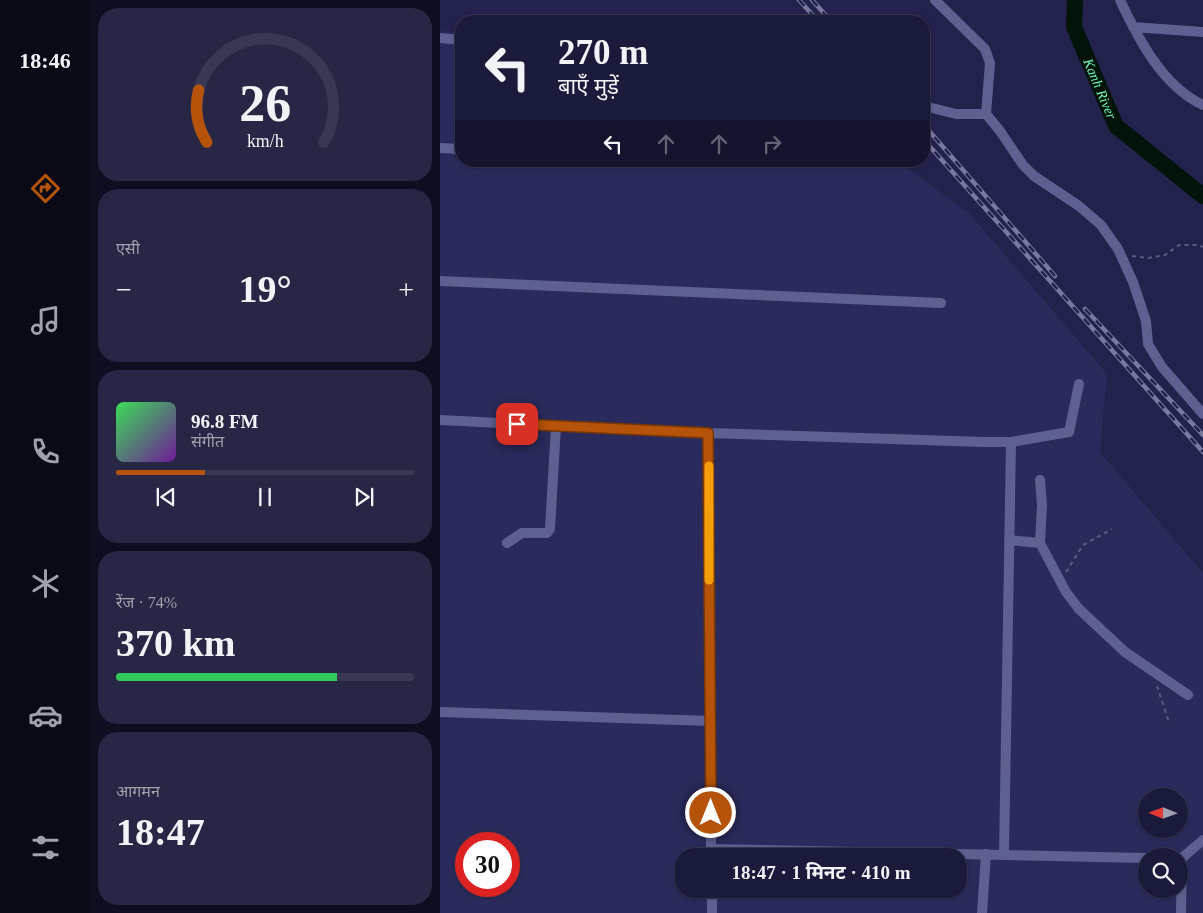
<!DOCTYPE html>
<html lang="hi">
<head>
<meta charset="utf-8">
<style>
  :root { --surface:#1a1a3a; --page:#272745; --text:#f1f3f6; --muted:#9fa1af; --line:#383854; --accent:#b45309 }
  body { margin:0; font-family:"Times New Roman","Noto Sans Devanagari",serif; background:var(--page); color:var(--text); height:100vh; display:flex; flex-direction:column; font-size:19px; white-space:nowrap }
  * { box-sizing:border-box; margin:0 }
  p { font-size:16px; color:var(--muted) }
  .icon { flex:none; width:28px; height:28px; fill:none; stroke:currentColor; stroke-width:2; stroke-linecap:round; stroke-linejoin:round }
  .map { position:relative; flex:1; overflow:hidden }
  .sheet { display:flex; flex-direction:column; gap:8px; padding:8px; background:#0e0e20; width:350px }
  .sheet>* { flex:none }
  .banner { position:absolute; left:15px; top:15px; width:475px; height:152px; border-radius:20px; box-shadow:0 1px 4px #0004,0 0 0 1px var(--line); background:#1a1a3a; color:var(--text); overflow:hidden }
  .needle { width:32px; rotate:271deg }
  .fabs { position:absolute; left:698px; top:788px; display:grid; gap:10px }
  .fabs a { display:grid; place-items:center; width:50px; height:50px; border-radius:50%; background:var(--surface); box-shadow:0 1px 4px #0004,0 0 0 1px var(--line); font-size:25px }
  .speed { position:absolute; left:15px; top:832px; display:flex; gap:10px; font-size:25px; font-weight:700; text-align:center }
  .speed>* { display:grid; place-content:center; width:65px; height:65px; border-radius:50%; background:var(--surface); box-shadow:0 1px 4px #0004,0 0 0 1px var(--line); line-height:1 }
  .speed .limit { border:8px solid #d22; background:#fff; color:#111 }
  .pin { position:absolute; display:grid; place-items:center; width:42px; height:42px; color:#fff; margin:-21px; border-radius:10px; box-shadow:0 2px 8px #0006 }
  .me { position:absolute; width:55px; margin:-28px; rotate:0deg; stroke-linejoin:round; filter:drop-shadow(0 0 4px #0008) }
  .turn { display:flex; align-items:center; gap:18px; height:105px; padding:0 20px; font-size:22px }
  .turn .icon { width:65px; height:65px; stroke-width:2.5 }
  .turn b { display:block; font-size:35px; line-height:42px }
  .lanes { display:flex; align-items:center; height:48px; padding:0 20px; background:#0003; justify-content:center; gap:25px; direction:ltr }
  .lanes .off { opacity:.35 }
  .big { font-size:38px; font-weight:700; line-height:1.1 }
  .sheet .widget { flex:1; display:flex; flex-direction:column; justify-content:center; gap:8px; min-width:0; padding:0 18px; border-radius:20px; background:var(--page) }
  .sheet .dial { align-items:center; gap:0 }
  .dial svg { height:130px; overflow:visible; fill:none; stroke:var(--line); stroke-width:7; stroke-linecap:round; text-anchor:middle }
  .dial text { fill:var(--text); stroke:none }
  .song { display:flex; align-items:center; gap:15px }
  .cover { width:60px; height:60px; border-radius:8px; background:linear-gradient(135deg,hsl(130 70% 55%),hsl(280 70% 35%)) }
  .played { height:5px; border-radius:2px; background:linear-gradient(90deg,var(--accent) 30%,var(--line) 30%) }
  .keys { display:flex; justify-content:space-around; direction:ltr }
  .heat { display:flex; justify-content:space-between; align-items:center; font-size:28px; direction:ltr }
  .charge { height:8px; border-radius:4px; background:linear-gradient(90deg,#34c759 74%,var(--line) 0) }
  .trip { position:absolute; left:235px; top:848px; width:292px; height:50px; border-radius:20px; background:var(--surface); box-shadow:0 1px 4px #0004,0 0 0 1px var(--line); font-weight:700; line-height:50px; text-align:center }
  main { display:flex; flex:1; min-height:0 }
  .menu { display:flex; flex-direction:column; width:90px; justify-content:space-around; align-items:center; background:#0a0a17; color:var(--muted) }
  .menu .icon { width:35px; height:35px }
  .menu .selected { color:var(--accent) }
  .menu b { font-size:22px; color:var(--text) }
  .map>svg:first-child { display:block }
</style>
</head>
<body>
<main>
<nav class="menu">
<b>18:46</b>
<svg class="icon selected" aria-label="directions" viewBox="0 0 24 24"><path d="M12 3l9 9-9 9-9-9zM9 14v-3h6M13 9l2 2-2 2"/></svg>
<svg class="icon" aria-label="music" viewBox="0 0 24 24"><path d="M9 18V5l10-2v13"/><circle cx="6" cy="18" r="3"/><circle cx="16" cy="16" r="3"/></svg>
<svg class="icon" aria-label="phone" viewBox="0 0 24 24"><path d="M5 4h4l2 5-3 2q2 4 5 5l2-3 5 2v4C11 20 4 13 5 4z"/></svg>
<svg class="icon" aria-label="climate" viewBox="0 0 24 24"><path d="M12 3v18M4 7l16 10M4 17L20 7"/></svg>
<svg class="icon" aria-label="car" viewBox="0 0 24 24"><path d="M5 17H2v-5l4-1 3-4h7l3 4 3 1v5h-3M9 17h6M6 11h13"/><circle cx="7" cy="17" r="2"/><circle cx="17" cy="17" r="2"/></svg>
<svg class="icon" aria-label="filters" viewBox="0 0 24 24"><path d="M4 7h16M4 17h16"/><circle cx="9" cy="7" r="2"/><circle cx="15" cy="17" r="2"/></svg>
</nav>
<section class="sheet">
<div class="widget dial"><svg viewBox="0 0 100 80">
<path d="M14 69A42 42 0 1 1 86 69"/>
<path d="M14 69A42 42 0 0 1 9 37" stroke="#b45309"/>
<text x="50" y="56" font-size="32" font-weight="700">26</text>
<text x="50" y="72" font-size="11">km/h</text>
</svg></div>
<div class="widget"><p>एसी</p>
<div class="heat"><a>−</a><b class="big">19°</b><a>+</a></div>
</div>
<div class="widget">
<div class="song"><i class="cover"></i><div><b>96.8 FM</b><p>संगीत</p></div></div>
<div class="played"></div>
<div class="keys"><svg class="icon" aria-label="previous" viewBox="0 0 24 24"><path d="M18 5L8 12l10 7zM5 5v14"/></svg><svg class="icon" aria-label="pause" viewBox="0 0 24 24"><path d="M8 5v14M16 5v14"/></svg><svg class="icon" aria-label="next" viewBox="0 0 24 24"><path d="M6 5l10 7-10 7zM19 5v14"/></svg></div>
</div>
<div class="widget"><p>रेंज · 74%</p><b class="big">370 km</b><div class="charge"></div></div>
<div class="widget"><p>आगमन</p><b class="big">18:47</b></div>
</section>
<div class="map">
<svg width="763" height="913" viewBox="0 0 763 913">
  <rect width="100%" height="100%" fill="#22224d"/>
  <!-- built -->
  <path fill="#2a2a5c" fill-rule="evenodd" d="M0,31l21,2v128h437l72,53 137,160 -7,78 103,121v340h-763zM706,796h33v33h-33zM26,844h43v42h-43zM244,856h275v33h-275zM706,856h33v33h-33z"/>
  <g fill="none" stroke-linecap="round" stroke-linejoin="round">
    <!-- river -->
    <path stroke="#02130a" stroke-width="16" id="s1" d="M635,0l-1,27 42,99 87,70"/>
    <!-- path -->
    <path stroke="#5c5d83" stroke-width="2" stroke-dasharray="4 4" stroke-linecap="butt" d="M692,256l16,2 17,-3 14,-10h19l5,2
      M626,572l17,-27 29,-16
      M717,686l12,36"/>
    <!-- minor -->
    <path stroke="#5d6091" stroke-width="10" d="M495,0l50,49 5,14 -4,51
      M680,0c18,38 42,86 83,105
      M693,27l70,5
      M0,38l21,2
      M484,106l32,8h30l14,17 23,34 11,11 45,30 22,19 17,24 15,33 13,39 2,23 14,23 41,47
      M0,148l21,1
      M0,281l501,22
      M0,420l268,13 276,9h27l58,-10 10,-48
      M268,433l3,422
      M569,540l31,3 2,-38 -2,-25
      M67,543l15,-10h25l3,-4 6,-103
      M600,543l26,49 13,17 46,43 63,43
      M0,712l270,9
      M271,849l435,9
      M564,855l7,-413
      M739,858h3l21,-18
      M272,889v24
      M542,913l4,-59
      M741,913l1,-55"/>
    <!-- rail casing -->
    <g stroke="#78799d" stroke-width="4.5">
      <path id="rail" d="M359,0l19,21
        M372,0l19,21
        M484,125l131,151
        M484,140l279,312
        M645,309l118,126"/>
    </g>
    <!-- rail -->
    <use href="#rail" stroke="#22224d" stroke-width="2.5" stroke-dasharray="8" stroke-linecap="butt"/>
  </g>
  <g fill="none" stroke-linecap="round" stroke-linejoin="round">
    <!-- route casing -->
    <g stroke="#753606" stroke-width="12">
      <path id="route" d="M77,424l191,9 3,380"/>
    </g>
    <!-- route -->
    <use href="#route" stroke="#b45309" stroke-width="9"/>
    <!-- slow -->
    <path stroke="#f59e0b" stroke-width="9" d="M269,466v114"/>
  </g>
  <g text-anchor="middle" stroke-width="4" stroke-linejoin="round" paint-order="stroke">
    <!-- water labels -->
    <g font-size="14" font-style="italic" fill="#70fbb9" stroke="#22224d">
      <text dy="5" stroke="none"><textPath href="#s1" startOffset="94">Kanh River</textPath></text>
    </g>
  </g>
</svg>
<div class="fabs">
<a><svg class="needle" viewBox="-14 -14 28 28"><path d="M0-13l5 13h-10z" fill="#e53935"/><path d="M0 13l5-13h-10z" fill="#9fa1af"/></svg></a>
<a><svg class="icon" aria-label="search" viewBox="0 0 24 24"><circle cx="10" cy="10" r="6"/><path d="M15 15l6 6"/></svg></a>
</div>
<div class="speed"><div class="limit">30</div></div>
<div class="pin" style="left:77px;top:424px;background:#d93025"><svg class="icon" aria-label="arrive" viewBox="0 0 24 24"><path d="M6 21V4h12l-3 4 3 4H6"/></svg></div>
<svg class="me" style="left:271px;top:813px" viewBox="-20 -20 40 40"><circle r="17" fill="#b45309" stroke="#fff" stroke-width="3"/><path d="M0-11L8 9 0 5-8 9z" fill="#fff"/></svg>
<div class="trip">18:47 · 1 मिनट · 410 m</div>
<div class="banner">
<div class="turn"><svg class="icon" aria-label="left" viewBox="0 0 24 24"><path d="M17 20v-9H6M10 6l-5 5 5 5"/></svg><div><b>270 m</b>बाएँ मुड़ें</div></div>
<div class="lanes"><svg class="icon" aria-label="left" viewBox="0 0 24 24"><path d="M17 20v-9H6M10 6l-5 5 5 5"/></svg><svg class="icon off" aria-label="ahead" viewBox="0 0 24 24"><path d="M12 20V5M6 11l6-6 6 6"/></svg><svg class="icon off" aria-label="ahead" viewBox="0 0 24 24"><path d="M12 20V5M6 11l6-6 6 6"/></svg><svg class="icon off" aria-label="right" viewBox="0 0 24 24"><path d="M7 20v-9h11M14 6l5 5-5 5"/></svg></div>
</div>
</div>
</main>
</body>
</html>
